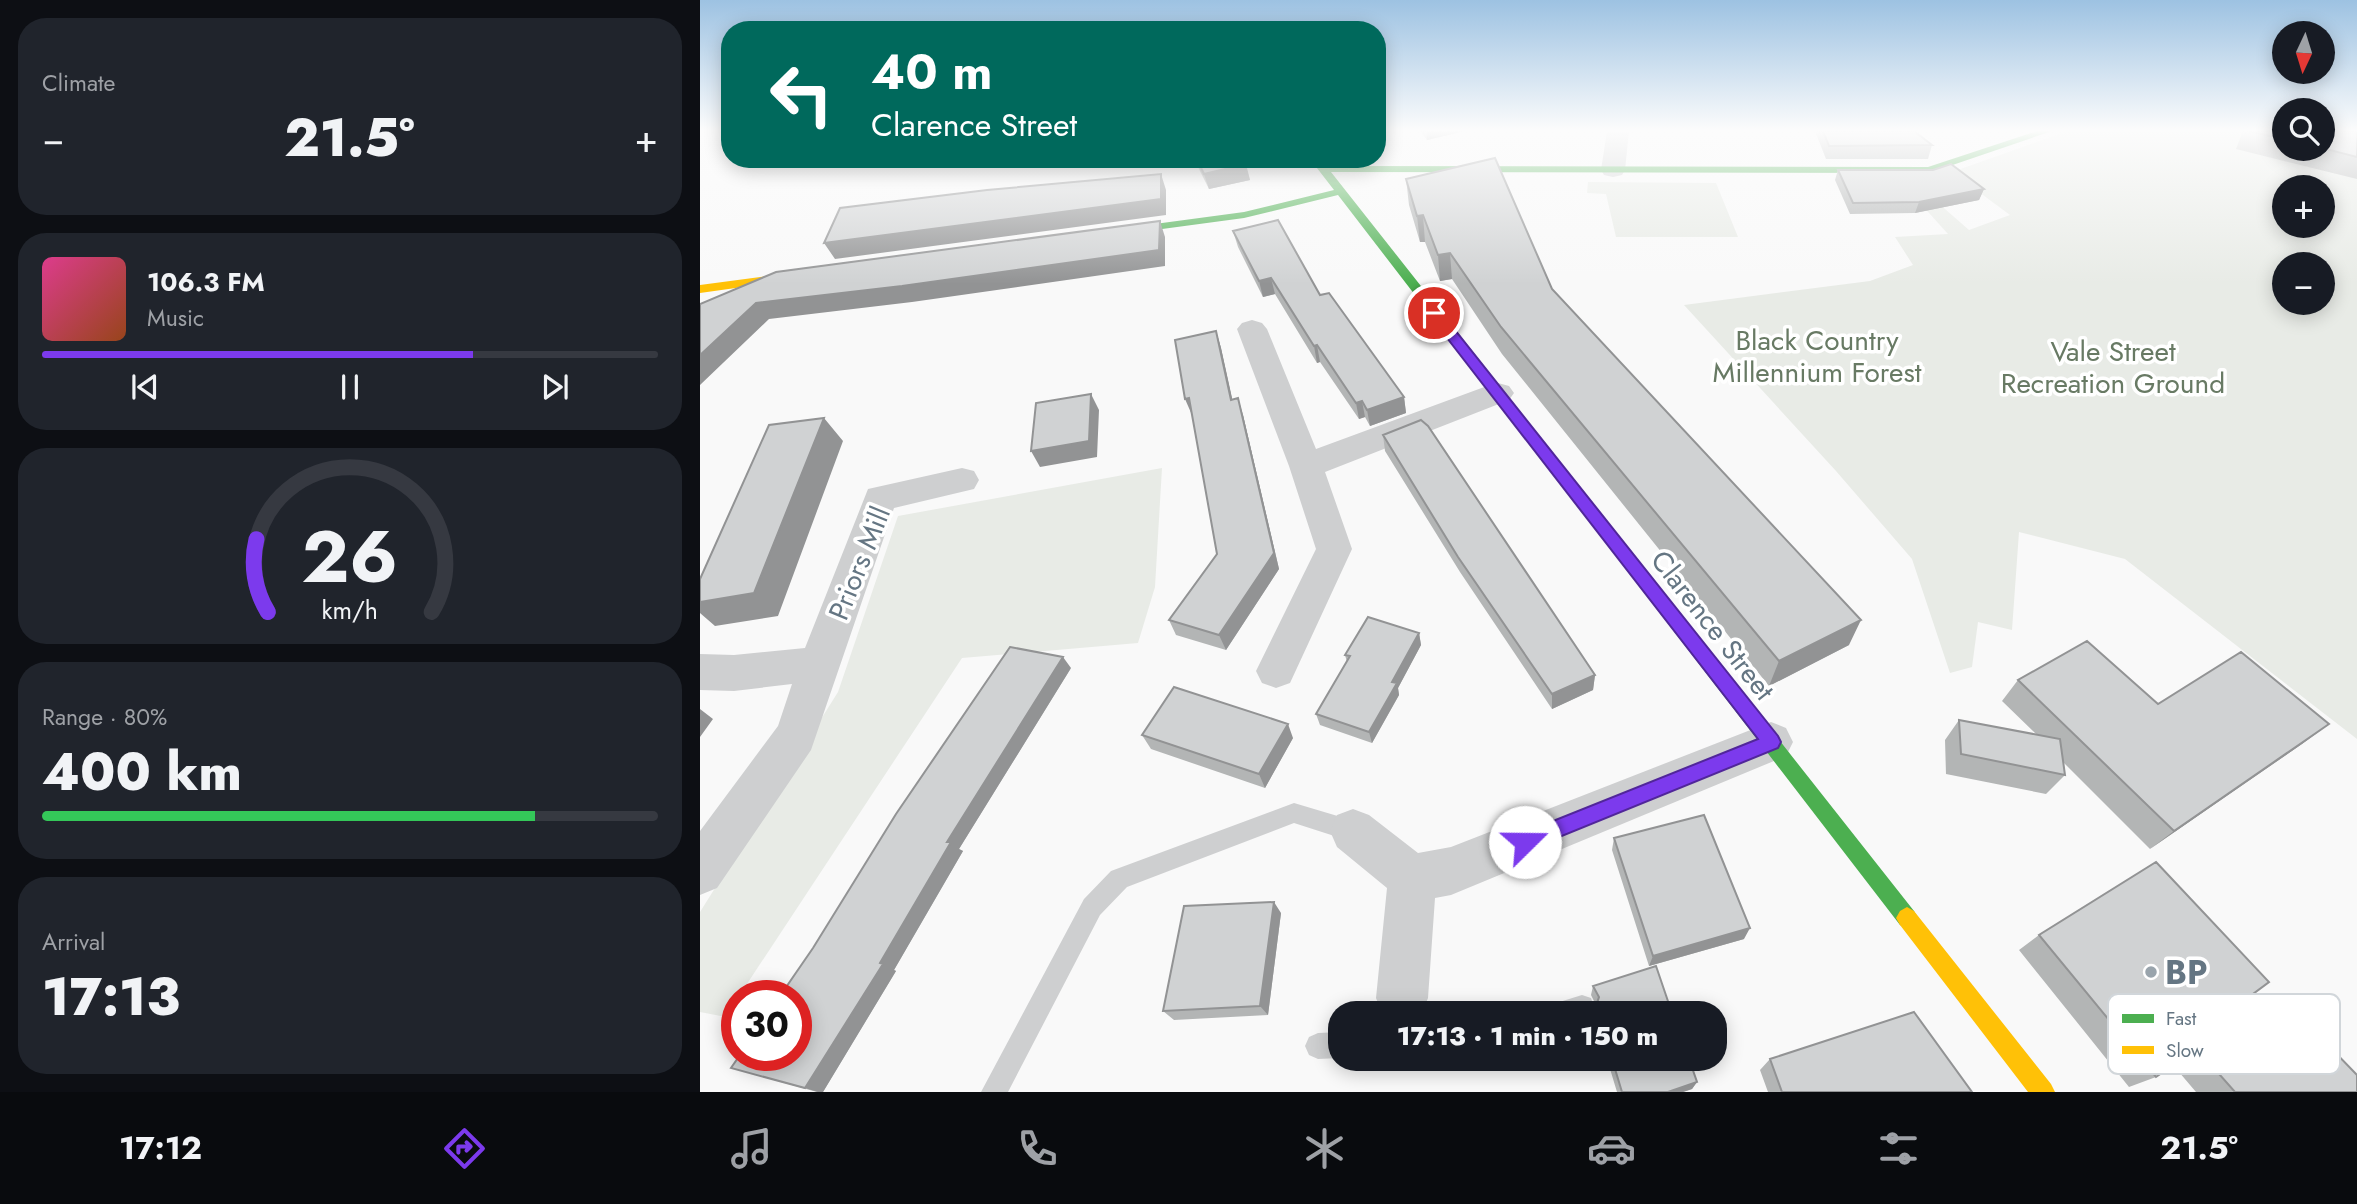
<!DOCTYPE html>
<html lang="en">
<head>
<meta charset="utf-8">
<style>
  :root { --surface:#171b24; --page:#20242c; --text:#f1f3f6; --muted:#9ea1a6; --line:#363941; --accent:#7c3aed }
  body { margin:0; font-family:Jost,sans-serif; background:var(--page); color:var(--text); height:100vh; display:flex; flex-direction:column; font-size:26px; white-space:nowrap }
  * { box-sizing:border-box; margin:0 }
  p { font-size:23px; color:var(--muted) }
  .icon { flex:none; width:38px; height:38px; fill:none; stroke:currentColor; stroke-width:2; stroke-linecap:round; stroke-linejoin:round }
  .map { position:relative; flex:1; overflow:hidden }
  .panel { display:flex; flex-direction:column; gap:18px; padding:18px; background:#0d0f14; width:700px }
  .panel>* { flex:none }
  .top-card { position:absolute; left:21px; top:21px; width:665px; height:147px; border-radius:28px; box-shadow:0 4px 18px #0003; background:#00695c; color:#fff; overflow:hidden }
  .needle { width:46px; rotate:184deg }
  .controls { position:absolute; left:1572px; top:21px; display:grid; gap:14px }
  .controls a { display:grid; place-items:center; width:63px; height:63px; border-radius:50%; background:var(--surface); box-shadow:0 4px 18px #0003; font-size:35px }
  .speed { position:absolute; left:21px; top:980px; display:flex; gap:14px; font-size:35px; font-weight:700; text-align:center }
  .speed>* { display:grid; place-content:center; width:91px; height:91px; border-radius:50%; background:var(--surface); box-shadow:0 4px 18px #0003; line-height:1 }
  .speed .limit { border:10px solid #d22; background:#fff; color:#111 }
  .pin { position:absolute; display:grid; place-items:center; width:60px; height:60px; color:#fff; margin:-30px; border:4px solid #fff; border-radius:50%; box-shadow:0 2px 7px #0007 }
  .me { position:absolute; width:77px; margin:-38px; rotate:68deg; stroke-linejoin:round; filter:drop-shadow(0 0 5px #0008) }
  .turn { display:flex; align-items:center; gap:24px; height:147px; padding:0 35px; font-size:32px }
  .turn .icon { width:91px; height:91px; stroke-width:2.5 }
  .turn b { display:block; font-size:49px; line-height:60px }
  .big { font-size:52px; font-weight:800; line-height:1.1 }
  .panel .card { flex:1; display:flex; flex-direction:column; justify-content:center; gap:10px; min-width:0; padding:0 24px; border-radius:28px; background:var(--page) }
  .panel .dial { align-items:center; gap:0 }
  .dial svg { height:182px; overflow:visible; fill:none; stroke:var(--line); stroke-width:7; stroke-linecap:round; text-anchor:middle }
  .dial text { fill:var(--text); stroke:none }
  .song { display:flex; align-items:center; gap:21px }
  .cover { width:84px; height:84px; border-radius:10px; background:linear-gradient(135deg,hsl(330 70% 55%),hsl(20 70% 35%)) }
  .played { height:7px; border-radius:4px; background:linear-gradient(90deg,var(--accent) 70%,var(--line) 70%) }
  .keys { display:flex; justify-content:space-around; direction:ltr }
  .heat { display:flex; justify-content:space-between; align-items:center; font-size:38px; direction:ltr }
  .charge { height:10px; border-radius:5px; background:linear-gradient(90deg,#34c759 80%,var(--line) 0) }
  .trip { position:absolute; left:628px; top:1001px; width:399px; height:70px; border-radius:28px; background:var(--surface); box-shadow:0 4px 18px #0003; font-weight:800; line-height:70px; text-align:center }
  .tabs { display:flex; height:112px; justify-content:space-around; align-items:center; background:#090b0e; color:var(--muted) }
  .tabs .icon { width:49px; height:49px }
  .tabs .current { color:var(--accent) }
  .tabs b { font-size:32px; color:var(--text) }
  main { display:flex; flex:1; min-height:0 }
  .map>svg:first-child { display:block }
</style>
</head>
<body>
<main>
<section class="panel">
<div class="card"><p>Climate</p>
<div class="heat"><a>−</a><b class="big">21.5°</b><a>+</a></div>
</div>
<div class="card">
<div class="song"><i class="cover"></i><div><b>106.3 FM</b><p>Music</p></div></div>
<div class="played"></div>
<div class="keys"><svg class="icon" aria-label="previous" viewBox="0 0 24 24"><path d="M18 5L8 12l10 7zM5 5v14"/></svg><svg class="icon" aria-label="pause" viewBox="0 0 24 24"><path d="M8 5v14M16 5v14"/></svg><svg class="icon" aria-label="next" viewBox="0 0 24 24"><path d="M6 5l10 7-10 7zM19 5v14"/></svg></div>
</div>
<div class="card dial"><svg viewBox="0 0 100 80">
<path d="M14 69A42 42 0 1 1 86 69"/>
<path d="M14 69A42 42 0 0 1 9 37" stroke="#7c3aed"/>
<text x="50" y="56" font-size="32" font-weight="700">26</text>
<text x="50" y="72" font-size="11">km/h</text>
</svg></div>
<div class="card"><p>Range · 80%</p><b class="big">400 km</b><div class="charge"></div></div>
<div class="card"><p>Arrival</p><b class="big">17:13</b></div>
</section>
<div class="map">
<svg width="1657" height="1092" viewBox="0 0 1657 1092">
  <rect width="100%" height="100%" fill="#f9f9f9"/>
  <!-- green -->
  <path fill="#e8ebe6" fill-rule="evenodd" d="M1368,131h216v18h38l35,-13v603l-232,-180 -106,-27 -7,98 -34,-8 -6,45 -22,6 -38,-114 -76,-88 -152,-166 186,-24 43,-16 -18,-28 53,-3 -47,-52 12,-1 56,49 41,-15 -58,-43zM1584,187h38v39h-38zM1584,264h38v39h-38z
    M888,182l128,1 22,54h-122l-10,-43 -19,-1z
    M462,468l-7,119 -17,56 -176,15 -223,338h-2l-11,21 -26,-5v-100l138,-220 60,-176z"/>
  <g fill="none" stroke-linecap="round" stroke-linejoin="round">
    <!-- lane -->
    <path fill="#cecfd0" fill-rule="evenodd" d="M594,803l67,20 3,8 -3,8 -8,3 -59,-19 -167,64 -27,28 -92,177h-27l103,-193 27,-28z
      M882,995l9,3 3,9 -2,6h-42l3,-9z
      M640,1032v26l-22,1 -9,-4 -4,-9 4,-9 9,-4z"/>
    <!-- street -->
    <path fill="#cecfd0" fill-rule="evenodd" d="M907,131h22l-4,39 -3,5 -9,2 -9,-2 -3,-5z
      M552,320l10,3 5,6 49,120 171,-63 11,-3 11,3 5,7 -5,7 -184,72 27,77 -62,134 -14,5 -14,-5 -6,-12 60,-122 -27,-83 -52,-137 5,-6z
      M262,468l12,3 5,9 -5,9 -80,19 -83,242 -94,138 -17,7v-64l78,-105 14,-42 -58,7 -34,-1v-36l34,1 71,-7 63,-159z
      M1071,722l15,6 7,14 -7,14 -335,139 -16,3 -7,100 -6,15h-40l-6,-15 11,-110 -50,-41 -7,-16 7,-16 16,-6 16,6 49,38 33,-6z"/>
    <!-- fast -->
    <path fill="#4caf50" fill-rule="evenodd" d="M1337,131h15l-123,42 -598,-1 583,739 4,7 -4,7 -7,4 -7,-4 -562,-730 -94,23 -134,18 -6,-3 6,-3 134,-18 90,-22 -24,-31h10l6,7 602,1z"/>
    <!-- slow -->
    <path fill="#ffc107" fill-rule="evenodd" d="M104,271l6,4 -2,3 -108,15v-8z
      M1207,907l7,4 137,173 4,8h-27l-128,-167 -4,-7 4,-7z"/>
  </g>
  <!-- wall -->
  <path fill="#b3b5b5" d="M720,131h45l-38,9z
    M1115,131h99l18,14 -4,14h-102z
    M1543,131h41v18h38l35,-18v48l-121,-30z
    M494,159h49l7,21 -41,9z
    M1138,170l146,19 -5,11 -64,13 -65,1 -15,-34z
    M706,179l146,110 297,356 -80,41 -267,-332 -50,-75 -12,2 -15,-39h-5l-11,-37z
    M533,231l87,64 84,102 2,16 -36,13 -5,-9 -6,2 -39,-57 -3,1 -42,-69 -12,3 -25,-50z
    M516,331l5,17 11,51 11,16 36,154 -53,81 -50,-15 -7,-15 48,-66 -25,-139z
    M683,435l212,240 -2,15 -41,19 -92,-137 -75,-121z
    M719,633l2,12 -23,43 1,7 -27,48 -52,-18 -4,-11 31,-52 -2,-7z
    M371,668l-112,181 4,2 -69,119 2,1 -73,121h-6l-86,-24z
    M1318,680l140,24 171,20 -179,125 -87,-87 2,13 -19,19 -100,-20 -1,-34 14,-20 77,14 -34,-33z
    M442,735l151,3 -28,50 -114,-39z
    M914,838l130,101 -95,27 -37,-116z
    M581,913l-13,102 -94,5 -11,-9z
    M1339,935l206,65 54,59 32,-11 26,44h-161l-23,-27 -17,12 -27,10 -110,-137z
    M893,986l79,27h-78l2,-8 -5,-10z
    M907,1059h82l8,23 -5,7 -9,3h-66z
    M1070,1059l202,33h-204l-8,-22z"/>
  <!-- shaded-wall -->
  <path fill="#929394" d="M727,131h38l-38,9z
    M546,164l4,16 -41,9 -5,-15z
    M461,174l5,16v25l-331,44 -11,-16z
    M1284,189l-5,11 -64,13 4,-11z
    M723,215l2,27h-5l-3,-26z
    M460,221l5,16v29l-253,36 -143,17 -69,66v-30l56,-52z
    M750,253l2,26 -12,2 -2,-26z
    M571,278l4,16 -12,3 -4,-16z
    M516,331l5,17 15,68 -5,-16z
    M617,345l3,17 -3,1 -3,-17z
    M391,394l8,16 -2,47 -57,10 -9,-16z
    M704,397l2,16 -36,13 -3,-16z
    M489,398l3,17 -7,-16z
    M538,398l5,17 36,154 -53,81 -7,-15z
    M662,401l3,16 -6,2 -3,-16z
    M124,418l19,23 -65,175 -63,10 -15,-13v-11z
    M1161,620l-12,25 -80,41 10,-25z
    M719,633l2,12 -23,43 1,7 -27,48 -3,-11 23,-50z
    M363,657l8,11 -112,181 4,2 -69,119 2,1 -73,121h-5l-13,-4 75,-125 67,-121z
    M895,675l-2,15 -41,19v-15z
    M0,709l13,10 -13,18z
    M588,724l5,14 -28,50 -6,-14z
    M1629,724l-27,20 -152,105 24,-18z
    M574,902l7,11 -13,102 -8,-9z
    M1050,928l-6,11 -95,27 4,-10z
    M997,1082l-5,7 -9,3h-15z"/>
  <!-- building -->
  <path fill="#d0d2d3" stroke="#929394" stroke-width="2" d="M1123,131h91l18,14 -103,1z
    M1549,131h35v8z
    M1622,131h35v26l-35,-9z
    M795,158l57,131 309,331 -82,41 -278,-334 -51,-74 -12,2 -15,-40 -6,1 -11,-37z
    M497,159h46l3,5 -42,10z
    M1251,164l33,25 -65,13 -66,1 -15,-33h95z
    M461,174v25l-337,44 16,-35 147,-18z
    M578,220l42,75 9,-2 75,104 -37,13 -5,-9 -6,2 -39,-58 -3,1 -43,-68 -12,3 -26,-50z
    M460,221l-1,29 -257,36 -146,17 -56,52v-51l76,-32z
    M516,331l15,69 7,-2 36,155 -55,82 -50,-15 48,-66 -28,-156 -4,1 -10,-59z
    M391,394l-2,47 -58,10 5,-48z
    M124,418l-70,175 -54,9v-23l69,-154z
    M721,420l7,6 167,249 -43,19 -94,-137 -75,-122z
    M668,617l51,16 -27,49 5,1 -28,49 -53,-18 34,-58 -5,-1z
    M1387,641l71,63 83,-52 88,72 -155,107 -156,-151z
    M310,647l53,10 -116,185h4l-71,121 3,1 -78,124 -74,-20 9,-13h56v-59h-16l33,-48 83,-134z
    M474,687l114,37 -29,50 -117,-39z
    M1259,720l101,19 5,36 -104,-21z
    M1004,815l46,113 -97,28 -39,-118z
    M1456,862l113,120 -24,18 61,67 25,-19 26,27v17h-122l-38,-43 -41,28 -117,-142z
    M574,902l-14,104 -97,5 21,-105z
    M956,966l16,47h-74l-2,-7 3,-9 -6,-11z
    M1214,1012l58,80h-190l-12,-33z
    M912,1059h77l8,23 -29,10h-46z"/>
  <!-- sky -->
  <linearGradient id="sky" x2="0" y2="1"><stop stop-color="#9dc2e2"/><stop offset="0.46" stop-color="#fcfcfc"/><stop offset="1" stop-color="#fcfcfc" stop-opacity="0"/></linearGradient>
  <rect width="1657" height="284" fill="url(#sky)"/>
  <!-- route -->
  <path fill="#7c3aed" stroke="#51269a" stroke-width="2" d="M734,309l5,1 339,426 3,6 -3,6 -253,103 -7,-2 -3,-7 3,-7 240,-96 -328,-423 -2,-3z"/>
  <!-- markers -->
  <circle fill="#99a4ac" stroke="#fff" stroke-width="2.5" cx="1451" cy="972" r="7"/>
  <g text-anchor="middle" stroke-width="7" stroke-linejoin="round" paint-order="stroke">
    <!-- park labels -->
    <g font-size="28" fill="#687a64" stroke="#fff">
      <text x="1117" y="350">Black Country<tspan x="1117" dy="32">Millennium Forest</tspan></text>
      <text x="1413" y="361">Vale Street<tspan x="1413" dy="32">Recreation Ground</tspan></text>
    </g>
    <!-- street labels -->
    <g font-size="28" fill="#657683" stroke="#fff">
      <text transform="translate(159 563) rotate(-68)" y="10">Priors Mill</text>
      <text transform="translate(1013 625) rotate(52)" y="10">Clarence Street</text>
    </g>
    <!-- near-poi labels -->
    <g font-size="33" font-weight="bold" fill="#657683" stroke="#fff" text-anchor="start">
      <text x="1465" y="984">BP</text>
    </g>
  </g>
  <!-- legend -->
  <rect x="1408" y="994" width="232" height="80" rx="10" fill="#fff" stroke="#d1d6da" stroke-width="2"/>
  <rect x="1422" y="1014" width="32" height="9" fill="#4caf50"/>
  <rect x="1422" y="1046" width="32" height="8" fill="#ffc107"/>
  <g font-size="19" fill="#657683">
    <text x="1466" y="1025">Fast</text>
    <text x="1466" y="1057">Slow</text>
  </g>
</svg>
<div class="controls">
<a><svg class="needle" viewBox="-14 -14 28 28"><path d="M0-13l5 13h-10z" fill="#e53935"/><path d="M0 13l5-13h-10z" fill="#9ea1a6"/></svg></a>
<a><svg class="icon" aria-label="search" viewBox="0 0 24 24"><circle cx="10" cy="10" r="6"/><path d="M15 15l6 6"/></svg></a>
<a>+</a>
<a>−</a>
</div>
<div class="speed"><div class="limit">30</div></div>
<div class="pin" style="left:734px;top:313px;background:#d93025"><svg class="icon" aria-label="arrive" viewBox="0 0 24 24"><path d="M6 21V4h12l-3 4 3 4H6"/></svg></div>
<svg class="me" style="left:825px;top:842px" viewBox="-20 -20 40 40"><circle r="19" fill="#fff"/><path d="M0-13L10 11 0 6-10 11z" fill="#7c3aed"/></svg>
<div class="trip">17:13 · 1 min · 150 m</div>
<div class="top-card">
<div class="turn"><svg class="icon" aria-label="left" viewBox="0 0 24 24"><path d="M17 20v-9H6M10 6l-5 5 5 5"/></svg><div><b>40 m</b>Clarence Street</div></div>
</div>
</div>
</main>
<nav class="tabs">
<b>17:12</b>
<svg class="icon current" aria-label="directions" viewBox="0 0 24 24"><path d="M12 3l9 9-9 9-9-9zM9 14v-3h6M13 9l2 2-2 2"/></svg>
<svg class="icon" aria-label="music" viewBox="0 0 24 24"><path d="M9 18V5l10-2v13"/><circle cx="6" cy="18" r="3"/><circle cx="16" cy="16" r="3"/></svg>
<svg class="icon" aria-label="phone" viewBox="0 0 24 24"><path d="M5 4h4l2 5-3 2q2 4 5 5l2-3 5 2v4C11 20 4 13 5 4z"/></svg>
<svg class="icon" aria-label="climate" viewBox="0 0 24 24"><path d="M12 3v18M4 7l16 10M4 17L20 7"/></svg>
<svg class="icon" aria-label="car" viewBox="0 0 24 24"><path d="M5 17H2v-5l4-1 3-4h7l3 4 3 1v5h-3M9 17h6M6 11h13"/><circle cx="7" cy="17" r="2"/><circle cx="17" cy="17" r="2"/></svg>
<svg class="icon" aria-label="filters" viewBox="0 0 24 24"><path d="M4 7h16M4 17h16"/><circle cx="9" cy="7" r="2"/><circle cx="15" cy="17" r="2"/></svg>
<b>21.5°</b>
</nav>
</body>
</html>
